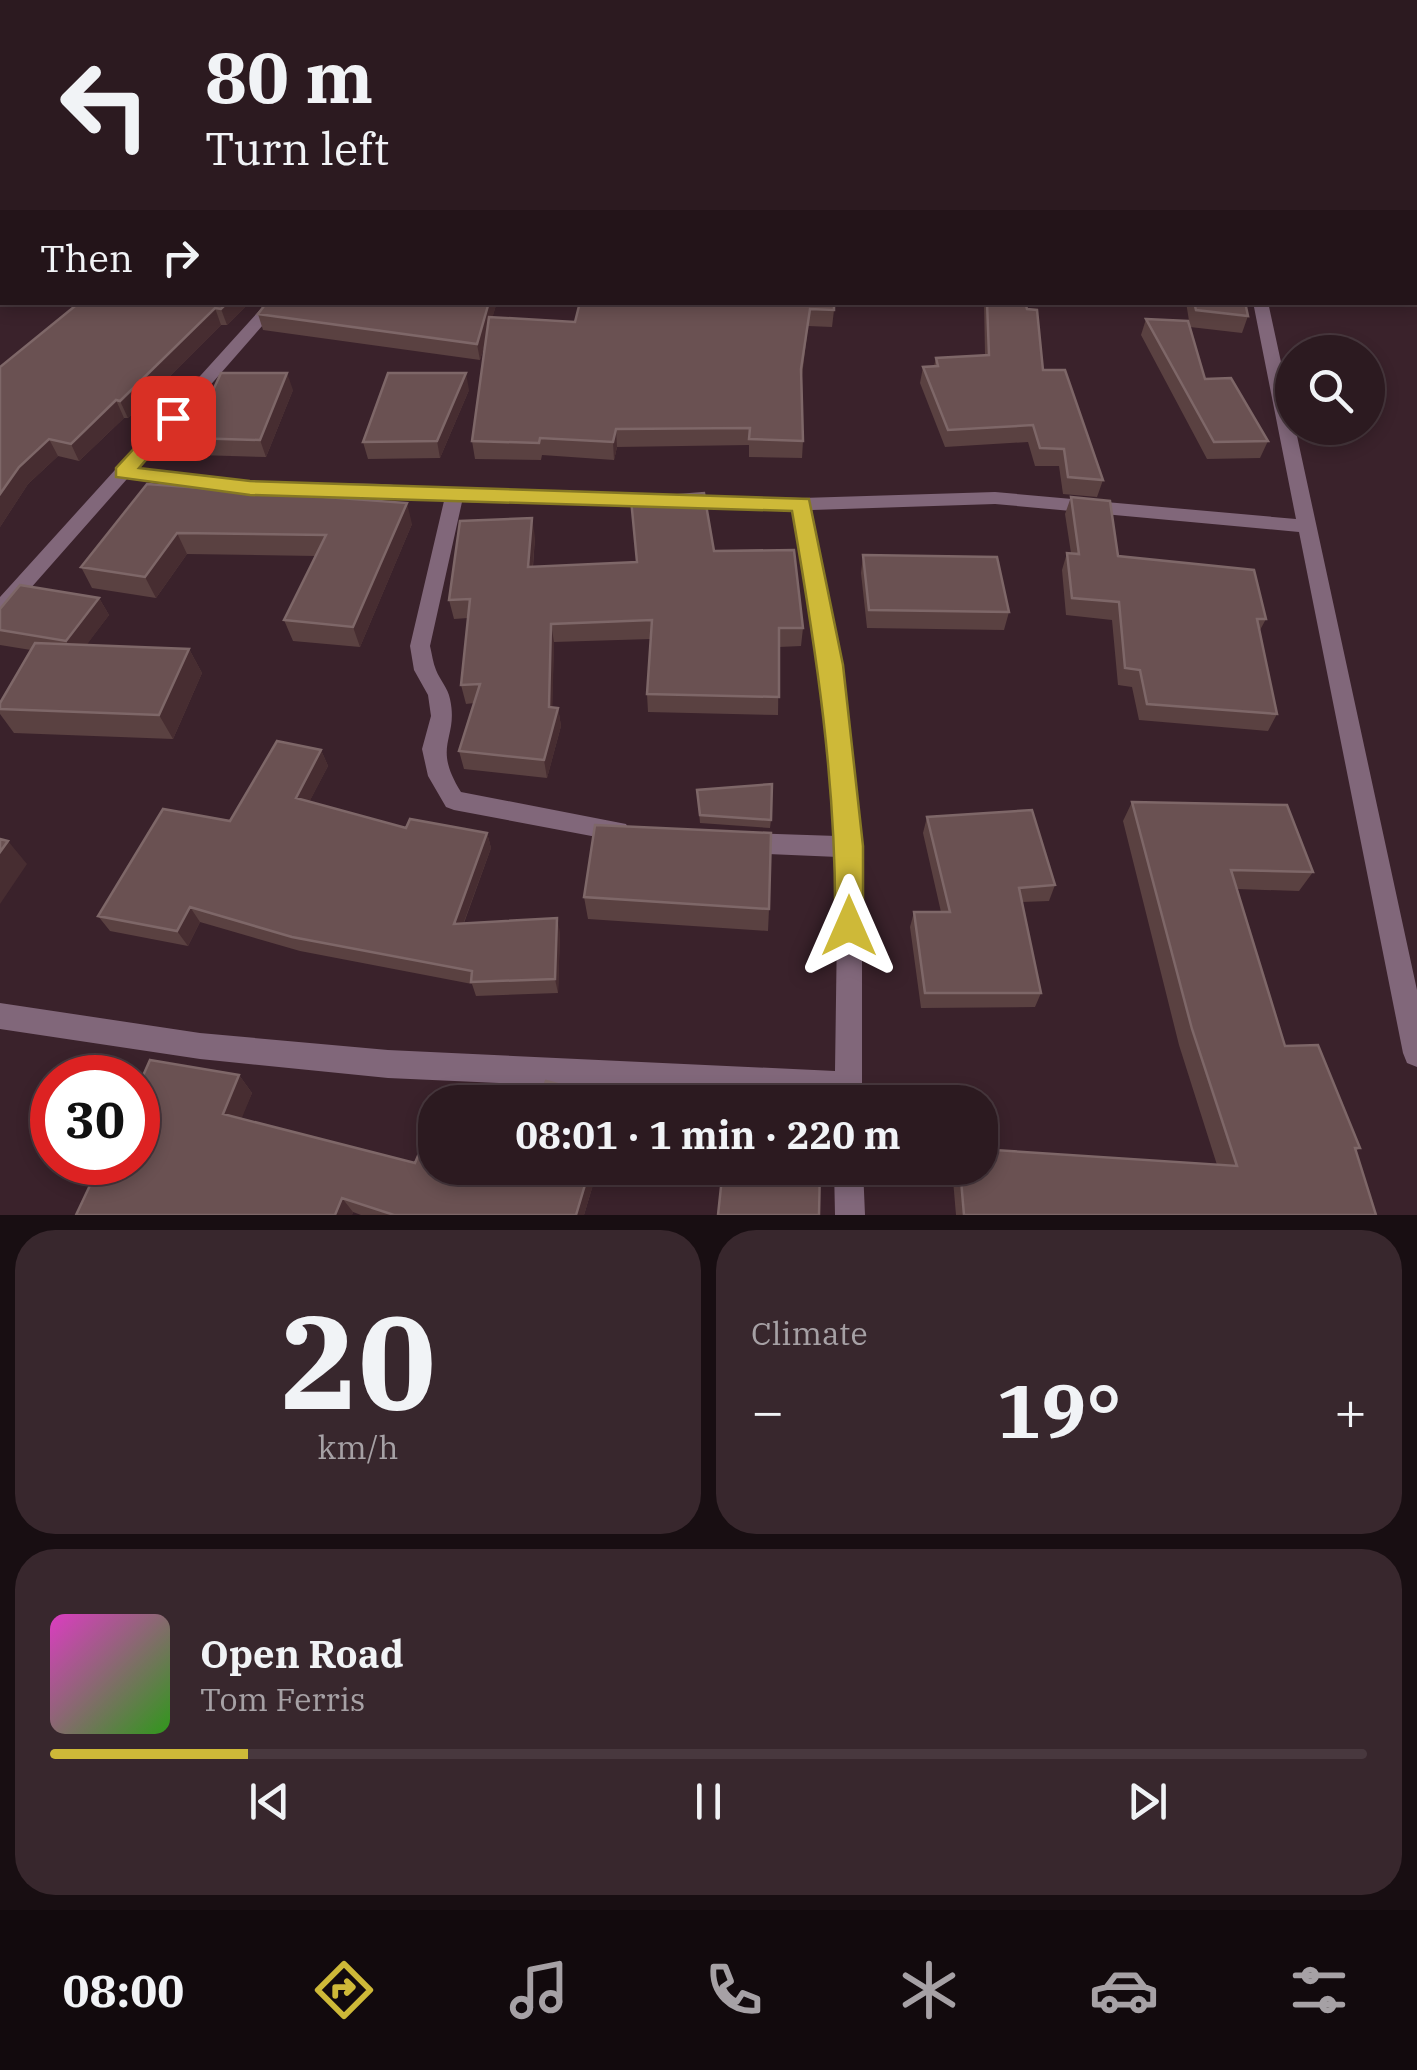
<!DOCTYPE html>
<html lang="en">
<head>
<meta charset="utf-8">
<style>
  :root { --surface:#2c1a20; --page:#38272d; --text:#f1f3f6; --muted:#a6a1a5; --line:#48383e; --accent:#ceb938 }
  body { margin:0; font-family:"IBM Plex Serif",serif; background:var(--page); color:var(--text); height:100vh; display:flex; flex-direction:column; font-size:38px; white-space:nowrap }
  * { box-sizing:border-box; margin:0 }
  p { font-size:32px; color:var(--muted) }
  .icon { flex:none; width:55px; height:55px; fill:none; stroke:currentColor; stroke-width:2; stroke-linecap:round; stroke-linejoin:round }
  .map { position:relative; height:1215px; overflow:hidden }
  .panel { display:flex; flex-direction:column; gap:15px; padding:15px; background:#180e12; flex:1 }
  .panel>* { flex:none }
  .banner { position:absolute; left:0px; top:0px; width:1418px; height:305px; box-shadow:0 5px 15px #0003,0 0 0 2px var(--line); background:#2c1a20; color:var(--text); overflow:hidden }
  .tools { position:absolute; left:1275px; top:335px; display:grid; gap:20px }
  .tools a { display:grid; place-items:center; width:110px; height:110px; border-radius:50%; background:var(--surface); box-shadow:0 5px 15px #0003,0 0 0 2px var(--line); font-size:50px }
  .speed { position:absolute; left:30px; top:1055px; display:flex; gap:20px; font-size:50px; font-weight:700; text-align:center }
  .speed>* { display:grid; place-content:center; width:130px; height:130px; border-radius:50%; background:var(--surface); box-shadow:0 5px 15px #0003,0 0 0 2px var(--line); line-height:1 }
  .speed .limit { border:15px solid #d22; background:#fff; color:#111 }
  .pin { position:absolute; display:grid; place-items:center; width:85px; height:85px; color:#fff; margin:-42px; border-radius:20px; box-shadow:0 5px 15px #0006 }
  .me { position:absolute; width:110px; margin:-55px; rotate:0deg; stroke-linejoin:round; filter:drop-shadow(0 0 8px #0008) }
  .turn { display:flex; align-items:center; gap:35px; height:210px; padding:0 40px; font-size:45px }
  .turn .icon { width:130px; height:130px; stroke-width:2.5 }
  .turn b { display:block; font-size:70px; line-height:85px }
  .then { display:flex; align-items:center; height:95px; padding:0 40px; background:#0003; gap:20px; font-size:38px }
  .big { font-size:75px; font-weight:800; line-height:1.1 }
  .panel .tile { flex:1; display:flex; flex-direction:column; justify-content:center; gap:15px; min-width:0; padding:0 35px; border-radius:40px; background:var(--page) }
  .panel .dial { align-items:center; gap:0 }
  .dial b { font-size:130px; line-height:1 }
  .song { display:flex; align-items:center; gap:30px }
  .cover { width:120px; height:120px; border-radius:15px; background:linear-gradient(135deg,hsl(310 70% 55%),hsl(110 70% 35%)) }
  .played { height:10px; border-radius:5px; background:linear-gradient(90deg,var(--accent) 15%,var(--line) 15%) }
  .keys { display:flex; justify-content:space-around; direction:ltr }
  .heat { display:flex; justify-content:space-between; align-items:center; font-size:55px; direction:ltr }
  .panel .tiles { flex:1; display:grid; gap:15px; grid-template-columns:1fr 1fr }
  .tile:last-child { grid-column:span 2 }
  .trip { position:absolute; left:418px; top:1085px; width:580px; height:100px; border-radius:40px; background:var(--surface); box-shadow:0 5px 15px #0003,0 0 0 2px var(--line); font-weight:800; line-height:100px; text-align:center }
  .menu { display:flex; height:160px; justify-content:space-around; align-items:center; background:#120a0d; color:var(--muted) }
  .menu .icon { width:70px; height:70px }
  .menu .on { color:var(--accent) }
  .menu b { font-size:45px; color:var(--text) }
  .map>svg:first-child { display:block }
</style>
</head>
<body>
<div class="map">
<svg width="1417" height="1215" viewBox="0 0 1417 1215">
  <rect width="100%" height="100%" fill="#3a222b"/>
  <g fill="none" stroke-linecap="round" stroke-linejoin="round">
    <!-- street -->
    <path fill="#81677a" fill-rule="evenodd" d="M21,0h19l1,2h-17z
      M1131,0h14l1,2h-13z
      M267,302h16l-146,167 112,13 133,2 72,6 348,8 193,-6 301,27 -43,-217h15l149,688v77l-10,-4 -4,-10 -104,-521 -304,-28 -183,6 29,155 21,182v255h-28v-4l-446,-20 -188,-19 -200,-30v-26l200,30 188,17 447,21 3,-214 -91,-4 -8,-3 -4,-7 4,-7 8,-3 90,3 -16,-171 -27,-155 -332,-8 -32,144c2,8 3,17 6,24 4,10 12,18 14,29 9,41 -19,45 11,93l165,32 4,7 -4,7 -8,3 -164,-31 -8,-3 -18,-31 -6,-27 9,-33 -3,-21 -14,-25 -4,-24 34,-145 -62,-5 -133,-2 -122,-15 -120,136 -7,2v-20z
      M834,1168h29l2,47h-30z"/>
  </g>
  <!-- wall -->
  <path fill="#5a4141" d="M105,0h611l-2,2h-608z
    M2,251v31h-2v-30z
    M250,302l-23,23h-6l-93,93h-4l-45,43 -21,-5 -30,28 -28,43v-160l112,-63z
    M267,302h230l-5,16 83,4 5,-20 254,8 -2,17 -24,-1 -6,50 1,65 -1,17 -53,-1v-12l-132,2 -3,13 -72,-5 -1,5 -66,-1 -3,-18 15,-104 -7,23 -217,-30 -5,-16z
    M984,302h41l18,68 60,110 -6,17 -34,-3 -4,-28h-24l-7,-24 -83,5 -25,-64 3,-16 11,-1 2,-8 49,-3z
    M1186,302h59l3,14 -6,17 -52,-6z
    M1146,319l59,60 63,62 -8,17 -53,1 -66,-124z
    M293,390l-27,67 -68,-2 -7,-17z
    M469,390l-29,68 -72,1 -5,-17z
    M147,484l265,40 -52,123 -67,-6 -9,-21 32,-64 -129,-2 -31,44 -64,-10 -11,-21z
    M1071,497l47,59 148,63 -6,11 17,84 -9,17 -129,-11 -7,-33 -14,-2 -6,-65 -46,-5 -4,-45 5,-17h4l-6,-39z
    M535,537l-2,30 103,-5 78,-11 89,77 -2,18 -22,1 -1,68 -130,-3 -1,-18 4,-55 -97,3 -2,65 6,1 3,18 -14,52 -83,-9 -5,-18 15,-48 -8,1 -5,-19 7,-67 -14,1 -5,-19z
    M863,555l146,57 -5,18 -137,-2 -6,-55z
    M99,598l10,17 -23,30 103,4 13,24 -29,66 -159,-6 -14,-19v-11l31,-53 -31,-5v-36z
    M321,750l7,16 -19,36 97,26 81,5 4,15 -27,75 96,9 -2,61 -82,3 -4,-12 -172,-33 -100,-29 -12,24 -78,-15 -12,-15 132,-95z
    M697,790l74,30 -1,8 -70,-5z
    M1132,802l181,70 -14,19 -62,-2 48,157 75,102 -4,3 20,64h-420l-4,-47 265,-3 -38,-120 -56,-224z
    M927,817l128,68 -6,16 -27,1 19,91 -6,14 -114,1 -11,-81 4,-15h27l-18,-79z
    M584,897l185,12 -1,22 -180,-12z
    M239,1075l13,18 -11,25 194,50h163l-14,47h-223l-8,-3 -1,3h-276z"/>
  <!-- shaded-wall -->
  <path fill="#472d31" d="M0,0h19l-2,2h-15v6l-2,1z
    M2,180v20l-2,2v-21z
    M228,302h22l-23,23 -6,-16z
    M489,302h8l-17,58 -3,-16z
    M215,308l6,17 -93,93 -8,-17z
    M287,373l6,17 -27,67 -6,-17z
    M466,373l3,17 -29,68 -3,-17z
    M116,400l8,18 -45,43 -8,-17z
    M616,429l1,18 -3,13 -1,-18z
    M49,439l9,17 -30,28 -28,43v-33l19,-27z
    M407,503l5,21 -52,123 -7,-20z
    M532,518l3,19 -4,48 -3,-18z
    M177,533l10,21 -31,44 -11,-21z
    M99,598l10,17 -32,43 -11,-17z
    M551,624l3,18 -2,83 -3,-18z
    M189,649l13,24 -29,66 -14,-24z
    M558,708l3,18 -14,52 -3,-18z
    M321,750l7,16 -25,48 -7,-16z
    M487,833l4,15 -33,90 -4,-14z
    M8,841l19,23 -27,40v-52z
    M190,907l10,15 -12,24 -11,-15z
    M557,918l3,14 -2,61 -3,-14z
    M239,1075l13,18 -15,37 -14,-16z
    M590,1168h8l-14,47h-8z
    M342,1198l11,14 -1,3h-17z"/>
  <!-- building -->
  <path fill="#6a5152" stroke="#7e6768" stroke-width="2.5" d="M106,0h568l-1,2h-566z
    M749,0h389l2,2h-392z
    M2,50v130l-2,1v-130z
    M2,251v16h-2v-15z
    M80,302h148l-7,7 -6,-1 -95,93 -4,-1 -45,44 -22,-5 -30,28 -19,27v-127z
    M267,302h222l-12,42 -219,-30z
    M580,302h254v8l-24,-1 -9,60 2,72 -54,-2 1,-11 -134,1 -3,13 -73,-4 -1,5 -67,-2 17,-124 86,5z
    M987,302h38l2,7 10,1 6,60h22l38,110 -35,-3 -4,-28 -24,-1 -7,-23 -85,5 -25,-63 15,-1 -2,-8 53,-3z
    M1194,302h51l3,14 -52,-6z
    M1146,319l42,2 17,58 26,-1 37,63 -54,1z
    M221,373h66l-27,67 -69,-2z
    M388,373h78l-29,68 -74,1z
    M147,484l260,19 -54,124 -69,-7 42,-85 -149,-2 -32,44 -64,-10z
    M704,493l10,58 80,-1 9,78h-24v69l-132,-3 5,-74 -101,4 -2,83 9,1 -14,52 -85,-9 21,-67 -19,1 9,-86 -21,1 11,-79 72,-3 -4,49 109,-5 -6,-63z
    M1071,497l39,4 8,55 136,14 12,49h-9l20,95 -130,-10 -7,-34 -15,-2 -6,-66 -47,-4 -5,-45 12,1z
    M863,555l134,2 12,55 -140,-2z
    M20,585l79,13 -33,43 -66,-11v-21z
    M35,643l154,6 -30,66 -159,-6v-6z
    M277,741l44,9 -25,48 110,30 4,-9 77,14 -33,91 103,-6 -2,61 -84,3 1,-11 -180,-34 -102,-30 -13,24 -79,-15 65,-107 67,12z
    M772,784l-1,36 -71,-5 -3,-25z
    M1132,802l155,3 26,67 -82,-2 54,176 33,-1 42,103h-5l21,67h-412l-4,-47h20v-19l257,17 -45,-137z
    M1032,810l23,75 -36,3 22,105h-116l-11,-81h36l-23,-95z
    M595,825l176,8 -2,76 -185,-12z
    M0,839l8,2 -8,11z
    M150,1060l89,15 -16,39 192,49 18,-43 2,1v47h155l-14,47h-182l-52,-17 -7,17h-259l25,-53h37v-75z
    M546,1081l64,17 -2,4h-70z
    M723,1168h97l-1,47h-101z"/>
  <!-- route -->
  <path fill="#ceb938" stroke="#867824" stroke-width="2.5" d="M173,412l9,6 -43,50 111,13 559,18 34,166 20,181v80l-4,9 -10,4 -10,-4 -4,-9c2,-140 -19,-277 -43,-415l-542,-16 -134,-18v-9l50,-54z"/>
</svg>
<div class="tools">
<a><svg class="icon" aria-label="search" viewBox="0 0 24 24"><circle cx="10" cy="10" r="6"/><path d="M15 15l6 6"/></svg></a>
</div>
<div class="speed"><div class="limit">30</div></div>
<div class="pin" style="left:173px;top:418px;background:#d93025"><svg class="icon" aria-label="arrive" viewBox="0 0 24 24"><path d="M6 21V4h12l-3 4 3 4H6"/></svg></div>
<svg class="me" style="left:849px;top:926px" viewBox="-20 -20 40 40"><path d="M0-17L14 15 0 8-14 15z" fill="#ceb938" stroke="#fff" stroke-width="4"/></svg>
<div class="trip">08:01 · 1 min · 220 m</div>
<div class="banner">
<div class="turn"><svg class="icon" aria-label="left" viewBox="0 0 24 24"><path d="M17 20v-9H6M10 6l-5 5 5 5"/></svg><div><b>80 m</b>Turn left</div></div>
<div class="then">Then<svg class="icon" aria-label="right" viewBox="0 0 24 24"><path d="M7 20v-9h11M14 6l5 5-5 5"/></svg></div>
</div>
</div>
<section class="panel">
<div class="tiles">
<div class="tile dial"><b>20</b><p>km/h</p></div>
<div class="tile"><p>Climate</p>
<div class="heat"><a>−</a><b class="big">19°</b><a>+</a></div>
</div>
<div class="tile">
<div class="song"><i class="cover"></i><div><b>Open Road</b><p>Tom Ferris</p></div></div>
<div class="played"></div>
<div class="keys"><svg class="icon" aria-label="previous" viewBox="0 0 24 24"><path d="M18 5L8 12l10 7zM5 5v14"/></svg><svg class="icon" aria-label="pause" viewBox="0 0 24 24"><path d="M8 5v14M16 5v14"/></svg><svg class="icon" aria-label="next" viewBox="0 0 24 24"><path d="M6 5l10 7-10 7zM19 5v14"/></svg></div>
</div>
</div>
</section>
<nav class="menu">
<b>08:00</b>
<svg class="icon on" aria-label="directions" viewBox="0 0 24 24"><path d="M12 3l9 9-9 9-9-9zM9 14v-3h6M13 9l2 2-2 2"/></svg>
<svg class="icon" aria-label="music" viewBox="0 0 24 24"><path d="M9 18V5l10-2v13"/><circle cx="6" cy="18" r="3"/><circle cx="16" cy="16" r="3"/></svg>
<svg class="icon" aria-label="phone" viewBox="0 0 24 24"><path d="M5 4h4l2 5-3 2q2 4 5 5l2-3 5 2v4C11 20 4 13 5 4z"/></svg>
<svg class="icon" aria-label="climate" viewBox="0 0 24 24"><path d="M12 3v18M4 7l16 10M4 17L20 7"/></svg>
<svg class="icon" aria-label="car" viewBox="0 0 24 24"><path d="M5 17H2v-5l4-1 3-4h7l3 4 3 1v5h-3M9 17h6M6 11h13"/><circle cx="7" cy="17" r="2"/><circle cx="17" cy="17" r="2"/></svg>
<svg class="icon" aria-label="filters" viewBox="0 0 24 24"><path d="M4 7h16M4 17h16"/><circle cx="9" cy="7" r="2"/><circle cx="15" cy="17" r="2"/></svg>
</nav>
</body>
</html>
